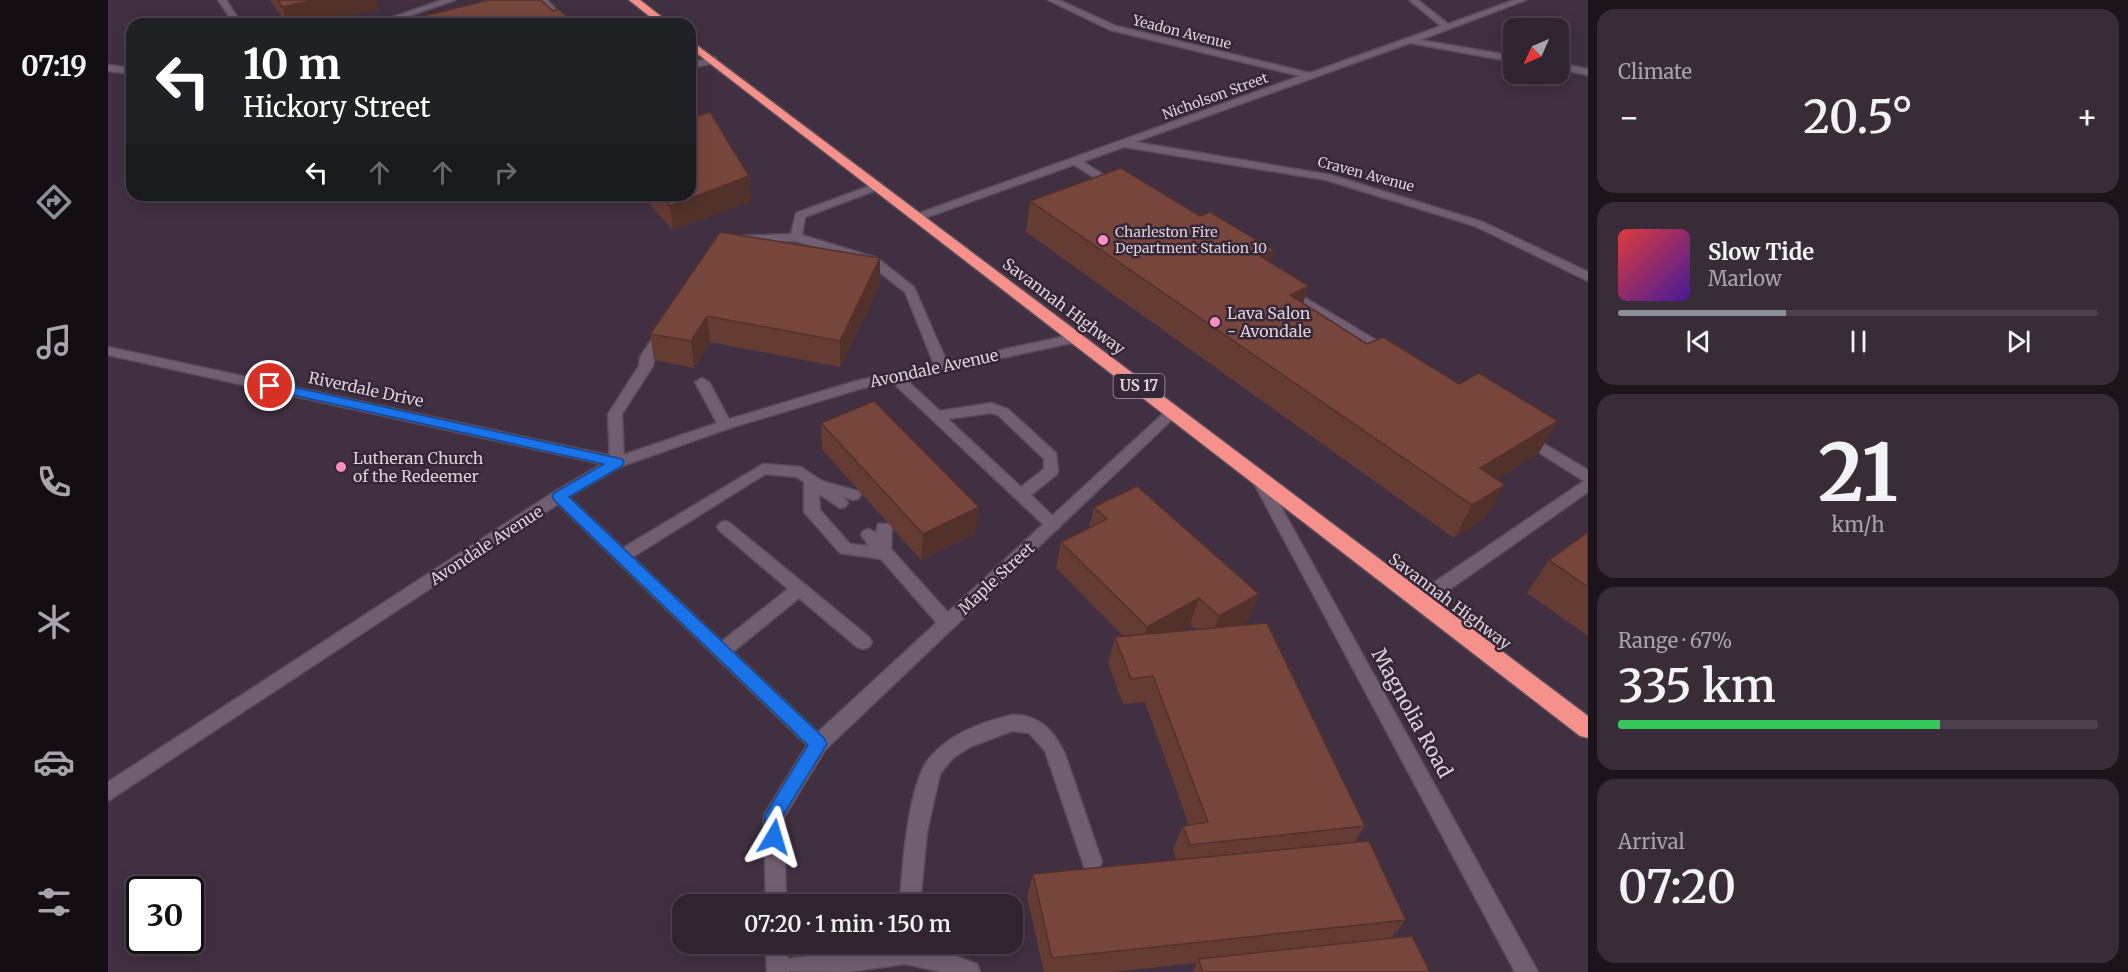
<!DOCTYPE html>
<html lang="en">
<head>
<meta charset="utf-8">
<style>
  :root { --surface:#312431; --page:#392c39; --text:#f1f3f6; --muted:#a8a4ab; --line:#4c414d; --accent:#8c9099 }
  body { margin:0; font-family:Merriweather,serif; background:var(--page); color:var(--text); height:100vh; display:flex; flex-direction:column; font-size:22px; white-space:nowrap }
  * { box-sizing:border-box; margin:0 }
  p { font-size:20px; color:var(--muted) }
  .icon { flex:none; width:33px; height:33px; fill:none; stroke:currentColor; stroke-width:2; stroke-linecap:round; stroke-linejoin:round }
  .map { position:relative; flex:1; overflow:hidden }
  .sheet { display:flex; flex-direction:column; gap:9px; padding:9px; background:#1b141b; width:540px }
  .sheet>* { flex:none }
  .hud { position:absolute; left:18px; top:18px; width:570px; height:183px; border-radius:18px; box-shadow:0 3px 15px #0003,0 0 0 2px var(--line); background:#202124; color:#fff; overflow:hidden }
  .needle { width:39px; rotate:225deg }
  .fabs { position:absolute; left:1395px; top:18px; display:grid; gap:12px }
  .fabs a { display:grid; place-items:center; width:66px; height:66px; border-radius:12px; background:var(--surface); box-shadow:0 3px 15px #0003,0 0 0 2px var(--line); font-size:30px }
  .speed { position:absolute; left:18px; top:876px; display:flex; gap:12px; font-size:30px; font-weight:700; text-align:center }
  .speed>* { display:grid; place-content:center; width:78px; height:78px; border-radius:50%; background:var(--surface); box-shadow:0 3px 15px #0003,0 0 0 2px var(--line); line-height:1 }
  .speed .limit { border:3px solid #111; border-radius:9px; background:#fff; color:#111 }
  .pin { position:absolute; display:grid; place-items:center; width:51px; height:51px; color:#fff; margin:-26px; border:3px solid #fff; border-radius:50%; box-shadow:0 2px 6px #0007 }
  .me { position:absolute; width:66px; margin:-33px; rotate:7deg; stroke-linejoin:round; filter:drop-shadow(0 0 4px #0008) }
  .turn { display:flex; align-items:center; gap:21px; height:126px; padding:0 18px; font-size:27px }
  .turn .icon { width:78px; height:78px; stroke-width:2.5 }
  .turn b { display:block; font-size:42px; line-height:51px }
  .lanes { display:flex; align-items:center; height:57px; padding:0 18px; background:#0003; justify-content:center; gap:30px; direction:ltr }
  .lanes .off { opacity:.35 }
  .big { font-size:45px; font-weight:600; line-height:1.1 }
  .sheet .tile { flex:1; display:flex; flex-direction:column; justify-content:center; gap:9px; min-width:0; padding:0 21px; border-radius:18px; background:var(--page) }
  .sheet .dial { align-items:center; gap:0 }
  .dial b { font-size:78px; line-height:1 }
  .song { display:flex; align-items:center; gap:18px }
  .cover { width:72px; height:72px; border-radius:9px; background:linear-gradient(135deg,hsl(0 70% 55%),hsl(260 70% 35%)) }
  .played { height:6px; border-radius:3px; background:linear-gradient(90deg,var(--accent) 35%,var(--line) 35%) }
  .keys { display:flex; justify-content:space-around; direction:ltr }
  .heat { display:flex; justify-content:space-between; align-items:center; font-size:33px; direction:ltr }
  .charge { height:9px; border-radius:4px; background:linear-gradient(90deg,#34c759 67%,var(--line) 0) }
  .trip { position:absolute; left:564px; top:894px; width:351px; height:60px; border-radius:18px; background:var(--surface); box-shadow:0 3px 15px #0003,0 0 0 2px var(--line); font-weight:600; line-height:60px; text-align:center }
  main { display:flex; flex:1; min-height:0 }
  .tab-bar { display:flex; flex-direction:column; width:108px; justify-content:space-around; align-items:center; background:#140e14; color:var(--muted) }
  .tab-bar .icon { width:42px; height:42px }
  .tab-bar .selected { color:var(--accent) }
  .tab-bar b { font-size:27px; color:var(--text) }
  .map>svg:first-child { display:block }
</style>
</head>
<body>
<main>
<nav class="tab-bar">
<b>07:19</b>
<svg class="icon selected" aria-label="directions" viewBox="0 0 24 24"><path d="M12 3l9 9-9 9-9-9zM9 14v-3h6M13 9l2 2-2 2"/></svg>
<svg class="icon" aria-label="music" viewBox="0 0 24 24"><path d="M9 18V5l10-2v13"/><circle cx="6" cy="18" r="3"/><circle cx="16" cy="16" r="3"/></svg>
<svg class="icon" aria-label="phone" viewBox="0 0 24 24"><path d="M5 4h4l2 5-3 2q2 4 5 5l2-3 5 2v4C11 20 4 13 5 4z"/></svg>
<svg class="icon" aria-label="climate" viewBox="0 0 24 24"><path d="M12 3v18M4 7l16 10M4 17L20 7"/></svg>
<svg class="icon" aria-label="car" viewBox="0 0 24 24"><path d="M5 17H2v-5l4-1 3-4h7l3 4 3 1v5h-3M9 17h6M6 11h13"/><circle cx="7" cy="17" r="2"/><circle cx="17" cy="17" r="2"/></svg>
<svg class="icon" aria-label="filters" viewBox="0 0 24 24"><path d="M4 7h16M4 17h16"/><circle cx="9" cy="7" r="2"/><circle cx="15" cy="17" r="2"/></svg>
</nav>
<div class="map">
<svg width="1480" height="972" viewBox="0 0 1480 972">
  <rect width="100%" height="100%" fill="#413041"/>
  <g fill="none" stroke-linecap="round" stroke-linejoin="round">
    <!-- lane casing -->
    <g stroke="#594c59" stroke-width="3">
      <path id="lane" d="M334,0h13l-69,24h-13z
        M430,0h9l23,24h-9z
        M967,158l4,1 41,27 -1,2h-8l-40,-25v-4z
        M770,183l4,1v4l-77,29 -3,18 75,23 37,29 35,80 -2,3h-10l-2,-3 -30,-75 -36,-28 -74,-23 -54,3 -6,-4 6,-4 50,-2 5,-21z
        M1179,287l104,62 2,3 -2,3h-10l-98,-61 -2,-3 2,-3z
        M555,329l6,4 -15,24 -1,9 -31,48 2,48 -7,5 -5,-1 -2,-4 -2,-48 31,-48 1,-9 18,-27z
        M787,373l5,1 40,37 51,-8 17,6 48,44 2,18 -2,4 -25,20 27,26 3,4 -3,4h-10l-158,-149 -2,-3 2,-3zM882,413l8,2 46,44v10l-23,18 -73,-68z
        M594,378l7,4 23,43 -2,3h-10l-2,-3 -23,-43z
        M1416,432l64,38v22l-162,114 -6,1 -6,-1 -2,-5 2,-5 170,-115 -65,-41 -2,-3z
        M655,464l38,3 21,14 36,10 3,4 -3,4 -5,1 -10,-3 5,6 -3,4 -5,1 -21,-14 1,16 30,34 19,2 -8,-11 2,-4 6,-2 7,4 2,-9h12l2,4 -1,21 62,69 2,5 -2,5 -6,2 -6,-2 -60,-69 -41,-6 -36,-41v-30l-7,-5 -32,-3 -137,86h-12l-2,-4 2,-4z
        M617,521l5,2 139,114 3,5 -3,5 -6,2 -6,-2 -58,-49 -71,58 -6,2 -6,-2 -3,-5 3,-5 72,-57 -68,-58 -3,-4 3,-4z
        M904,715c27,-1 42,16 53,39l37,108 -3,7 -7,3 -7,-3 -40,-118 -16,-18 -17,-2 -42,16 -17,11 -13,16 -13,58 -7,72h-20c2,-34 8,-117 28,-144 19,-25 54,-38 84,-45z
        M789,944c28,0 54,10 80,20l3,8h-38l-37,-8 -58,8 -80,-1 3,-8 8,-3z"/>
    </g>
    <!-- street casing -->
    <g stroke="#594c59" stroke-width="3">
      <path id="street" d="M110,0h8l16,24h-8z
        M940,0h11l57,26 194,47 131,-47 -32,-26h9l30,24 66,-24h12l-106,40 94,16v6l-104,-19 -275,99 196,33 152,47 105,50v9l-113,-55 -149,-46 -202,-33 -202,72h-8v-4l386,-139 -190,-46z
        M605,57l3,1v4l-26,7v-6z
        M1450,63l30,6v6l-30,-6z
        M0,65l24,3v6l-24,-3z
        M968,334l5,1 2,3 -2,3 -218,47 -133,40 -108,38 -53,31 249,235 350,-323 5,-2 7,5 -355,338 -41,67 2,87h-20l-2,-89 43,-70 -249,-241 -450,297v-19l446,-290 48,-28 -494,-109v-8l509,110 103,-35 136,-41z
        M1149,471l7,5 274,496h-23l-265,-496z
        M658,944h21l2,28h-22z"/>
    </g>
    <!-- highway casing -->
    <g stroke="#594c59" stroke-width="3">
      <path id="highway" d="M521,0h11l31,24h-12z
        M582,40l898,676v22l-8,-2 -890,-688z"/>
    </g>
    <!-- lane -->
    <use href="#lane" fill="#715f71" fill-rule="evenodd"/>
    <!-- street -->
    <use href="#street" fill="#715f71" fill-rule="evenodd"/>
    <!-- highway -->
    <use href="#highway" fill="#f5918a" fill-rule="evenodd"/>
  </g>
  <!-- wall -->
  <path fill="#653c34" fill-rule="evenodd" d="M162,0h107l2,9 -69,15h-23z
    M641,176l2,25 -78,29 -32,-35h49z
    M922,201l170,15 74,34 -4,13 33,40 236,150 -42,26 -11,38 -32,21 -428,-306z
    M612,232l160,52 -40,83 -130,-25 -16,26 -40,-8 -4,-26z
    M713,423l154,111 -54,26 -99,-111z
    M986,507l165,87 -11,26 -10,6 127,200 -11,17 52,77 -15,18 39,34h-238l5,-9 -85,9h-68l-17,-75 6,-23 143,-14 -3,-11 10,-23 6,-1 -44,-123 -22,2 -15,-41 7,-26 8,-1 -67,-68 5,-26 28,-14zM1082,624l6,6 -20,1z
    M1480,532v104l-61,-43 22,-33z"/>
  <!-- shaded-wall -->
  <path fill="#53312b" d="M206,0h63l2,9 -69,15h-22l-6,-17z
    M301,0h11l-10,2z
    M460,17l1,7h-31z
    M641,176l2,25 -78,29 -3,-24z
    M1166,250l-10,32 -4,-26z
    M772,258v26l-40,83v-26z
    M1201,286l-11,32 -8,-23z
    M599,316l3,26 -16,26 -3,-27z
    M1450,421l-19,32 -74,47 15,-32z
    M1397,485l-19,32 -32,21 18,-33z
    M871,507l-4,27 -54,26 2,-26z
    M1151,594l-11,26 -39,22 10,-26z
    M1091,598l-9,26 -51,28 8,-25z"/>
  <!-- building -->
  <path fill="#76463d" stroke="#53312b" stroke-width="1.5" d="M170,0h36l-32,7z
    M380,0h53l12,11 5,-2 10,8 -30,7h-139l20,-7z
    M602,112l39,64 -79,30 -10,-11h30v-77z
    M1013,168l79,48 10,-4 64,38 -14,6 49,30 -19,9 77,49 16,-7 76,47 20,-11 79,48 -78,47 25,17 -33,20 -442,-304z
    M612,232l160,26 -40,83 -133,-25 -16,25 -41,-7z
    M766,401l105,106 -56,27 -102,-111z
    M1029,486l122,108 -40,22 -20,-18 -52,29 -86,-85 46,-23 -13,-12z
    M1480,532v55l-39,-27z
    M1159,623l98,203 -175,19 -7,-19 25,-4 -55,-146 -22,3 -16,-42z
    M1261,841l37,79 -354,38 -19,-84z
    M1304,936l18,36h-227l-5,-13z"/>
  <!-- route -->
  <path fill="#1a73e8" stroke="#114b97" stroke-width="1.5" d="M162,382l352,77 2,3 -2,4 -53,31 255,241 3,6 -45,73 1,20 -2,6 -7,3 -6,-3 -3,-6v-22l43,-70 -254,-245 -2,-4 2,-3 50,-29 -338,-75 -2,-3z"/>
  <!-- markers -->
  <g fill="#fd8ebf" stroke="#362636" stroke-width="2">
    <circle cx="995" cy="240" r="6"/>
    <circle cx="1107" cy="322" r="6"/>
    <circle cx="233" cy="467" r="6"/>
  </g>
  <g text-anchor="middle" stroke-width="5" stroke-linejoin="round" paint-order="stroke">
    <!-- far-street labels -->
    <g font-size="14" fill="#dbd1db" stroke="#362636">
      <text transform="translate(1074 32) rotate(14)" y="5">Yeadon Avenue</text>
      <text transform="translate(1107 96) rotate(-20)" y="5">Nicholson Street</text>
      <text transform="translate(1258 174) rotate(15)" y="5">Craven Avenue</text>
    </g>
    <!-- far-poi labels -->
    <g font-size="14" fill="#dbd1db" stroke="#362636" text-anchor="start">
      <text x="1007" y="237">Charleston Fire<tspan x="1007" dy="16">Department Station 10</tspan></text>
    </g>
    <!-- shield labels -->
    <rect fill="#362636" stroke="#aa9eaa" stroke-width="1.5" x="1005.5" y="374" width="51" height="24" rx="4.5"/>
    <g font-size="15" font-weight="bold" fill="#dbd1db">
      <text x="1031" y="391">US 17</text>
    </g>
    <!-- street labels -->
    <g font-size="16" fill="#dbd1db" stroke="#362636">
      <text transform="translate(956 306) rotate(37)" y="6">Savannah Highway</text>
      <text transform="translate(826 368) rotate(-12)" y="6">Avondale Avenue</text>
      <text transform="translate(258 389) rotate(12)" y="6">Riverdale Drive</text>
      <text transform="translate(378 545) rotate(-33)" y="6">Avondale Avenue</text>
      <text transform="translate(888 578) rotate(-43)" y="6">Maple Street</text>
      <text transform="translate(1342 601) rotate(37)" y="6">Savannah Highway</text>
    </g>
    <!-- poi labels -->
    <g font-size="16" fill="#dbd1db" stroke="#362636" text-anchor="start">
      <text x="1119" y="319">Lava Salon<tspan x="1119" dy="18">- Avondale</tspan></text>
      <text x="245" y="464">Lutheran Church<tspan x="245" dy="18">of the Redeemer</tspan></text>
    </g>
    <!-- near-street labels -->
    <g font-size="20" fill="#dbd1db" stroke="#362636">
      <text transform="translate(1304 713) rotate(61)" y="7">Magnolia Road</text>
    </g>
  </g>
</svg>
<div class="fabs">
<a><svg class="needle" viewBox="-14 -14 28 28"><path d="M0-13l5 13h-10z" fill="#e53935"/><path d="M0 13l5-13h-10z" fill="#a8a4ab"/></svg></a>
</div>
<div class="speed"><div class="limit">30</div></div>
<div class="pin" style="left:162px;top:386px;background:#d93025"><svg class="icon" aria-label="arrive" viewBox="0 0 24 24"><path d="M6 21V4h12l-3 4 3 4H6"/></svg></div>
<svg class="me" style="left:666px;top:837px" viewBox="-20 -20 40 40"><path d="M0-17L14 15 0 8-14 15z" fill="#1a73e8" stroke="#fff" stroke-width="4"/></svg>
<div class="trip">07:20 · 1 min · 150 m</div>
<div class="hud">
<div class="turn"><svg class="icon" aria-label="left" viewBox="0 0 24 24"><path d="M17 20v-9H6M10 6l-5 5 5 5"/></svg><div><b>10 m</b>Hickory Street</div></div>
<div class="lanes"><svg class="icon" aria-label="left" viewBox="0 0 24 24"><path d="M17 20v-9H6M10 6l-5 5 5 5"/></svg><svg class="icon off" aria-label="ahead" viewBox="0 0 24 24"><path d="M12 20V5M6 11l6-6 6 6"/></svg><svg class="icon off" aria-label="ahead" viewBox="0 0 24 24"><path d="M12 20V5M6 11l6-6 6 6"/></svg><svg class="icon off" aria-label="right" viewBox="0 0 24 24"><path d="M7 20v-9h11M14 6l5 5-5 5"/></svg></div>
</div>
</div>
<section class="sheet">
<div class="tile"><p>Climate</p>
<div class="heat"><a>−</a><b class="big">20.5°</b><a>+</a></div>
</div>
<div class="tile">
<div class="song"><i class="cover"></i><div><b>Slow Tide</b><p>Marlow</p></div></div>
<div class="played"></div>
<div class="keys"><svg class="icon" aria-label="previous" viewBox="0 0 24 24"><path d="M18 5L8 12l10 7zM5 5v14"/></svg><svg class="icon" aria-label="pause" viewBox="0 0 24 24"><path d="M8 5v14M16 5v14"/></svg><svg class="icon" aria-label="next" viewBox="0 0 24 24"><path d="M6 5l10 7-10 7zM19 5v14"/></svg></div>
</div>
<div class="tile dial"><b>21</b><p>km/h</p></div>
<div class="tile"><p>Range · 67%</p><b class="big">335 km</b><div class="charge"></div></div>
<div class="tile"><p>Arrival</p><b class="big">07:20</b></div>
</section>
</main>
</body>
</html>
